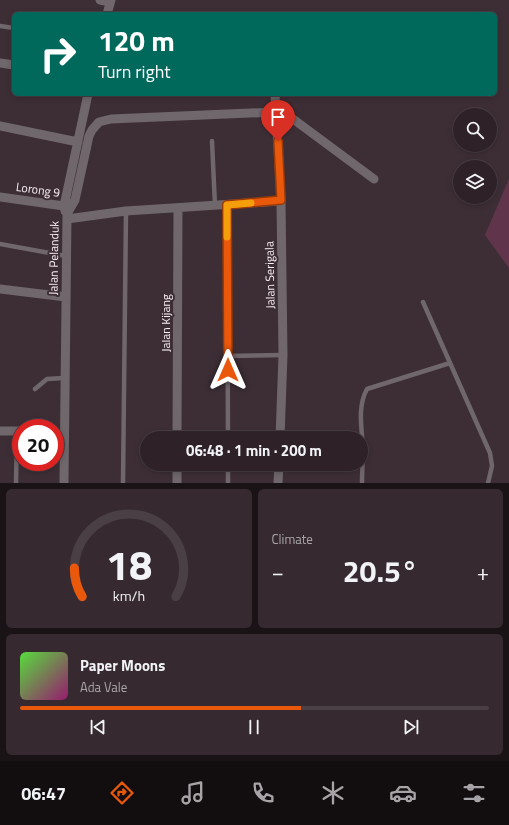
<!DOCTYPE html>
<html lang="en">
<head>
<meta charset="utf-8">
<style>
  :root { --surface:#2e2228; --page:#362a30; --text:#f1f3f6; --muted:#a7a4a8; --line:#493f45; --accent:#ea580c }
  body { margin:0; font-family:"Titillium Web",sans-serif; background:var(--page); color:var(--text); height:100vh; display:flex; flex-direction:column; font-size:15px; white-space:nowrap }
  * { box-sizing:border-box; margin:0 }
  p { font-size:13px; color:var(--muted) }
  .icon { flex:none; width:22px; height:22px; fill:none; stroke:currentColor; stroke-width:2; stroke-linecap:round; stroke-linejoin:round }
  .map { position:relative; height:483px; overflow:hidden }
  .details { display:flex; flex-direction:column; gap:6px; padding:6px; background:#191316; flex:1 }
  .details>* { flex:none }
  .guide { position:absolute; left:12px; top:12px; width:485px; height:84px; border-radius:6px; box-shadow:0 2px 6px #0003,0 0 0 1px var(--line); background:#00695c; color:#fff; overflow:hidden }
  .controls { position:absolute; left:453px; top:108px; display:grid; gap:8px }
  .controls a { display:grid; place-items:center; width:44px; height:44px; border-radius:50%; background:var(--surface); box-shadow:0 2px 6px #0003,0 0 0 1px var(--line); font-size:20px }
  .speed { position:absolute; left:12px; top:419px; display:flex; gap:8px; font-size:20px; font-weight:700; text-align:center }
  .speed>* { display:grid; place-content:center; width:52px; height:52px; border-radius:50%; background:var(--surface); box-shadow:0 2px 6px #0003,0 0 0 1px var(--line); line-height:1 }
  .speed .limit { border:6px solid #d22; background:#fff; color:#111 }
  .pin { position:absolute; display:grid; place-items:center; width:34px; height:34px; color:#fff; margin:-41px -17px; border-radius:50% 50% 50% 0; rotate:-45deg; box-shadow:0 0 4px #0007 }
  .pin .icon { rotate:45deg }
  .me { position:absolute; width:44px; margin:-22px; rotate:0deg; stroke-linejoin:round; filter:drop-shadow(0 0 3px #0008) }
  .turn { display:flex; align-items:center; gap:14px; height:84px; padding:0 20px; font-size:18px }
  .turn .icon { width:52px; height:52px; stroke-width:2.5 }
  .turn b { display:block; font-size:28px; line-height:34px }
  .big { font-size:30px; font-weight:700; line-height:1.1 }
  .details .widget { flex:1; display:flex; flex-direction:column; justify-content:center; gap:6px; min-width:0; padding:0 14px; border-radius:6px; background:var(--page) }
  .details .dial { align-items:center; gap:0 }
  .dial svg { height:104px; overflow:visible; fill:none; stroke:var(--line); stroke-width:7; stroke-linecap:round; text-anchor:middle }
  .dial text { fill:var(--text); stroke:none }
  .song { display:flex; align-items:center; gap:12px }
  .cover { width:48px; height:48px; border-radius:6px; background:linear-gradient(135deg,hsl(110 70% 55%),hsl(320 70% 35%)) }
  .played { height:4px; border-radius:2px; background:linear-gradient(90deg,var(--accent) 60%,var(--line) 60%) }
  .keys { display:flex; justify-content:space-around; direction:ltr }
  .heat { display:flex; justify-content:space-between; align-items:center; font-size:22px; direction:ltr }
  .details .tiles { flex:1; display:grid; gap:6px; grid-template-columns:1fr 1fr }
  .widget:last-child { grid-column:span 2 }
  .trip { position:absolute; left:140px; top:431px; width:228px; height:40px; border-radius:20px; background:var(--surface); box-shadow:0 2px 6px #0003,0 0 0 1px var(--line); font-weight:700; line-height:40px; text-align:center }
  .dock { display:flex; height:64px; justify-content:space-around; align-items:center; background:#120e10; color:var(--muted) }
  .dock .icon { width:28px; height:28px }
  .dock .current { color:var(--accent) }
  .dock b { font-size:18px; color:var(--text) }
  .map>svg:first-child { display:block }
</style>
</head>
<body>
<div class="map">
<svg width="509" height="483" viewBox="0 0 509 483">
  <rect width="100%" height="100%" fill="#3d2e35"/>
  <!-- green -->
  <path fill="#60354b" d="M509,179v89l-24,-33z"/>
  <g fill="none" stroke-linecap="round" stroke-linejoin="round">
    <!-- lane -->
    <path stroke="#6f676b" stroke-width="4.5" d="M0,26l14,2
      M212,141l3,65
      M227,205l1,233
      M0,244l66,12
      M423,302l67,151 2,13 -4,17
      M228,356l55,-1
      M35,389l12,-10 17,-1
      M228,464v19
      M16,483l1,-52
      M123,483l3,-272
      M362,483c0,-12 1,-23 1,-35 -1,-19 -6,-41 4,-59l83,-26"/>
    <!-- street -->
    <path stroke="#6f676b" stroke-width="9" d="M100,0l10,2
      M107,14l4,-14
      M0,63l14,2
      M275,94l6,107 2,154 -3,83
      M0,126l78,16
      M0,197l64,9 1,5
      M64,206l24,-112
      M67,219l59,-8 155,-10
      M0,289l66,8
      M0,431h21
      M177,438l1,-230
      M64,483l3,-269 8,-14 14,-64 3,-6 7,-8 12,-3 165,-7 17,7 81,60
      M177,483v-19
      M278,483l1,-19"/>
  </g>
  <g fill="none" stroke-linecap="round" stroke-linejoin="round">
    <!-- route casing -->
    <g stroke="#983908" stroke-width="10">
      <path id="route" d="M228,370l-1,-165 54,-5 -3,-59"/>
    </g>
    <!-- route -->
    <use href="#route" stroke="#ea580c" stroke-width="7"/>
    <!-- slow -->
    <path stroke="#f59e0b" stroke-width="7" d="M227,237v-32l24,-2"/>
  </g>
  <g text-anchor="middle" stroke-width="4" stroke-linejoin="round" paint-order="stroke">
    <!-- street labels -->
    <g font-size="12" fill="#faf0f5" stroke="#3d2e35">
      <text transform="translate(38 190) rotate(8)" y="4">Lorong 9</text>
      <text transform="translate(54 258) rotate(-89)" y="4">Jalan Pelanduk</text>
      <text transform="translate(270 275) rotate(-91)" y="4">Jalan Serigala</text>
      <text transform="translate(166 323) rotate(-90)" y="4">Jalan Kijang</text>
    </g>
  </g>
</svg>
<div class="controls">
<a><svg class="icon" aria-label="search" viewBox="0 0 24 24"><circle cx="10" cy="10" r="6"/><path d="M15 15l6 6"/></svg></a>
<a><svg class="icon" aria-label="layers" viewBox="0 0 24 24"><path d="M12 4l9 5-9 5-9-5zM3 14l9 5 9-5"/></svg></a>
</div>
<div class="speed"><div class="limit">20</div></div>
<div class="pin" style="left:278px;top:141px;background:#d93025"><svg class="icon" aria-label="arrive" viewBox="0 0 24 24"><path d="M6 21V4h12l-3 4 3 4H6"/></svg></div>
<svg class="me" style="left:228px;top:370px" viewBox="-20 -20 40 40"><path d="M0-17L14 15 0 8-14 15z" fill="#ea580c" stroke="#fff" stroke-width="4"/></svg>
<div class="trip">06:48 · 1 min · 200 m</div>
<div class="guide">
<div class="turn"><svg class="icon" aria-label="right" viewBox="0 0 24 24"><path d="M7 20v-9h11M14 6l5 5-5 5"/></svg><div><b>120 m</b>Turn right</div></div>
</div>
</div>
<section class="details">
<div class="tiles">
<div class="widget dial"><svg viewBox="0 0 100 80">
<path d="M14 69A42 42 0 1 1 86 69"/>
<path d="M14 69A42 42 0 0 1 8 47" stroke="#ea580c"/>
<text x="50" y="56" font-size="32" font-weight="700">18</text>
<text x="50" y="72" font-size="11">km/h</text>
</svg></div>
<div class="widget"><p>Climate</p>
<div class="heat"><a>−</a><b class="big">20.5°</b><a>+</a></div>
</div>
<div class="widget">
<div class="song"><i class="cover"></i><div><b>Paper Moons</b><p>Ada Vale</p></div></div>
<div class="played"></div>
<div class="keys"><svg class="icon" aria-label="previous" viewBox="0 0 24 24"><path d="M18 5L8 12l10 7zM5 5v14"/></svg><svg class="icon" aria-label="pause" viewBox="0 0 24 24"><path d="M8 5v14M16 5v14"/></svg><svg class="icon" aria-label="next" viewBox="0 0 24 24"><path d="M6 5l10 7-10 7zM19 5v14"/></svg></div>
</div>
</div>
</section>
<nav class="dock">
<b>06:47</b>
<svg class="icon current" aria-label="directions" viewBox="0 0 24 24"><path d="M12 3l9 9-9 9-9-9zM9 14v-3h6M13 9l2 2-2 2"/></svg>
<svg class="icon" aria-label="music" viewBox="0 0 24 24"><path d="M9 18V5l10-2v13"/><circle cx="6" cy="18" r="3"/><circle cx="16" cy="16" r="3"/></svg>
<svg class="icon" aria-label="phone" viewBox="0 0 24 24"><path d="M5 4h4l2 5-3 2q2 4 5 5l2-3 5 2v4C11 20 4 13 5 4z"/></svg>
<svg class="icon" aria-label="climate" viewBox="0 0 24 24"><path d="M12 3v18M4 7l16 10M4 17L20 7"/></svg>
<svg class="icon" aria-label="car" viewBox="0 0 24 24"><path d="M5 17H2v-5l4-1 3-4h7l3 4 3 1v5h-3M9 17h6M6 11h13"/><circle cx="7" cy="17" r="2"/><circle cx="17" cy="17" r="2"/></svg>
<svg class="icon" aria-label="filters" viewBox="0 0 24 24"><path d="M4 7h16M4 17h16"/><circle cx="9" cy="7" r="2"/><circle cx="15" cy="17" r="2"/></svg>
</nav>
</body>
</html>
